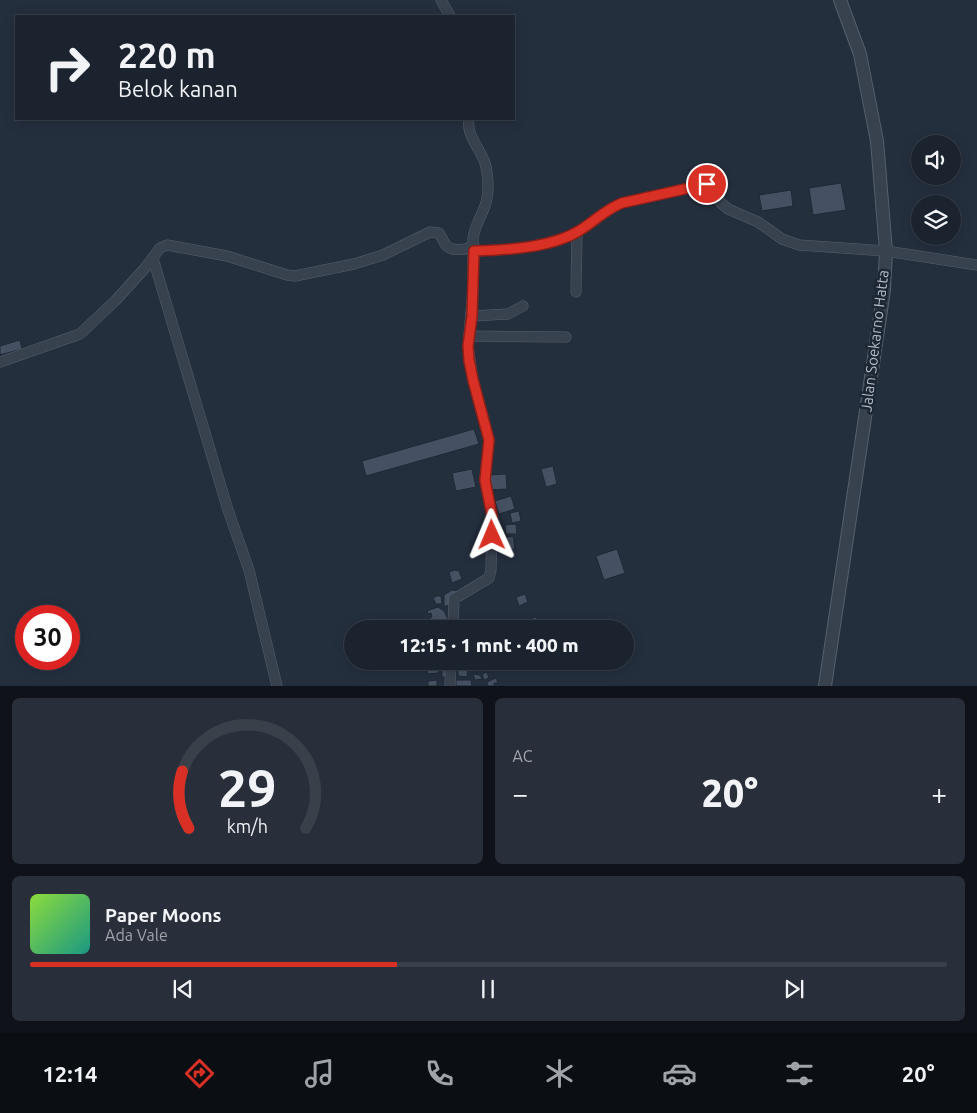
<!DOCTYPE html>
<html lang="id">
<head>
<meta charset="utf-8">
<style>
  :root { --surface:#1b232e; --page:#282f3a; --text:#f1f3f6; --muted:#a0a4aa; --line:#39404a; --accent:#d93025 }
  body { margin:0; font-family:Ubuntu,sans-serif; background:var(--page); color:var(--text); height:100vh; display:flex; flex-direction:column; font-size:19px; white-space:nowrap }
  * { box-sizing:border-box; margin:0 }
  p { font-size:16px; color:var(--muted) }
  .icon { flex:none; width:28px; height:28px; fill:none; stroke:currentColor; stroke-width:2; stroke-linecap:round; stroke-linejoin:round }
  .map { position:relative; height:686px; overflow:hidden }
  .details { display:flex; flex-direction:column; gap:12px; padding:12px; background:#0f1319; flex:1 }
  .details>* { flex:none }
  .top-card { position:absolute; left:15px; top:15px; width:500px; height:105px; border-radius:0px; box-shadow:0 2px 12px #0003,0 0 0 1px var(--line); background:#1b232e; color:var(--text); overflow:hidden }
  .tools { position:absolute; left:911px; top:135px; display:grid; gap:10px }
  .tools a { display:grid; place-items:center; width:50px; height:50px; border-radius:50%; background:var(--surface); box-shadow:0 2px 12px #0003,0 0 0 1px var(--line); font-size:25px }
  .speed { position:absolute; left:15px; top:605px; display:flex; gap:10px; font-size:25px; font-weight:700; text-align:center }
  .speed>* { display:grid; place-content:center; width:65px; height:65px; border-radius:50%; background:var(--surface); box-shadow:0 2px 12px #0003,0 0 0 1px var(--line); line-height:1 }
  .speed .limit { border:8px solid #d22; background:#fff; color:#111 }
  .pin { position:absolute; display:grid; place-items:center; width:42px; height:42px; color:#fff; margin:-21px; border:2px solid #fff; border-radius:50%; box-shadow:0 1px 5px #0007 }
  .me { position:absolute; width:55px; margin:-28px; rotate:359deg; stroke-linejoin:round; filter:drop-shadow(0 0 4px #0008) }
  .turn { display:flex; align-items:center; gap:18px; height:105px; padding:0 20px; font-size:22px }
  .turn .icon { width:65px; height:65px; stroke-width:2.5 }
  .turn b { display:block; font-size:35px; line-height:42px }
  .big { font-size:38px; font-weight:800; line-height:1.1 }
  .details .widget { flex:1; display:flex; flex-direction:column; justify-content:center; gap:8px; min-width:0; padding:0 18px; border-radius:8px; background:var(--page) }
  .details .dial { align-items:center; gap:0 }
  .dial svg { height:130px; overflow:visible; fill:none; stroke:var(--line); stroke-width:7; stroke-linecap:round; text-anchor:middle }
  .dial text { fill:var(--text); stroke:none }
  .song { display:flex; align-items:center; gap:15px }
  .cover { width:60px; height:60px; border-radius:8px; background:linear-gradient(135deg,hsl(90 70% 55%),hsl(170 70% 35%)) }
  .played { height:5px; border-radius:2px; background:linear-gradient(90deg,var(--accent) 40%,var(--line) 40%) }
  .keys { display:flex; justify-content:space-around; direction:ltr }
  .heat { display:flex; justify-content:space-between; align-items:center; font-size:28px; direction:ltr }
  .details .tiles { flex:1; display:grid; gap:12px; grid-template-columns:1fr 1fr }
  .widget:last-child { grid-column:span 2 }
  .trip { position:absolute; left:344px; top:620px; width:290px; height:50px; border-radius:25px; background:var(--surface); box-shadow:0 2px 12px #0003,0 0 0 1px var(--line); font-weight:800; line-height:50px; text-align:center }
  .menu { display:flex; height:80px; justify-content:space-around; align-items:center; background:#0b0e12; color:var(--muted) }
  .menu .icon { width:35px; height:35px }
  .menu .current { color:var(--accent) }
  .menu b { font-size:22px; color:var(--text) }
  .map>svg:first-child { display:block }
</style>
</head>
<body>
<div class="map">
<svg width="977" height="686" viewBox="0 0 977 686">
  <rect width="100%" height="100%" fill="#242f3e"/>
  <!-- building -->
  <path fill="#455162" stroke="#1f2835" d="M841,183l5,27 -33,5 -4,-27z
    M791,190l2,16 -31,5 -3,-16z
    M20,340l2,9 -22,6v-9z
    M474,429l5,15 -113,32 -4,-15z
    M553,466l4,18 -11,3 -5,-18z
    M472,469l4,18 -20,4 -4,-18z
    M506,474l1,15 -17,1 -1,-15z
    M511,496l4,13 -16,5 -4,-13z
    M519,511l2,10 -9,2 -2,-10z
    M516,524l1,10h-11l-1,-9z
    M513,536l2,13 -17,2 -1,-12z
    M617,549l8,24 -21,7 -8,-24z
    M455,570l4,1 3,8 -10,4 -3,-11z
    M452,590l7,1 -6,12 -9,4v-12z
    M525,594l3,8 -9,4 -3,-9z
    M437,596h4l1,8h-6l-3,-6z
    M438,607l6,4 5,10v8h-8l-2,-6 -9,3 -2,-7 4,-2 -1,-4 -3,1 -1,-3z
    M536,617l1,4 -8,4 -2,-5z
    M476,620l3,1 3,6 -5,2z
    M476,661l6,7 -10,4 -1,-8z
    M490,661l2,8 -7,2 -2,-9z
    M438,664l1,9 -11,1 -2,-8z
    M468,664l-1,13 -9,-1v-10z
    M447,668l1,9h-6v-8z
    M487,672l2,6 -5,2 -2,-6z
    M473,674l7,1 2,4 -7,1z
    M496,678l2,5h-4v3h-6l-1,-4z
    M437,680v6h-9v-5z
    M456,680h15l1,6h-16z"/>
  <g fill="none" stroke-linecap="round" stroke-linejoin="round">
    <!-- minor casing -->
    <g stroke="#565f6c" stroke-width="11">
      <path id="minor" d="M441,0l9,16
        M474,251c31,-1 75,-3 103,-19 16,-9 28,-22 45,-29l85,-19 5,4 9,15 7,6 30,13 24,17 17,6 87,6 91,14
        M151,261l3,1 74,248 21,60 28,116
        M576,292l1,-60
        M472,316l36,-2 15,-8
        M469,336l97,1
        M0,362l80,-28 36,-34 29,-32 15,-20 7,-3 60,11 60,19 8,1 59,-12 29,-9 47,-23 9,1c3,4 4,9 7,12 5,7 22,5 28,0
        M453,629l1,-30 35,-21 2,-8 1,-54 -7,-36 4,-40 -16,-61 -5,-33 5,-57v-51c3,-19 16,-30 15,-52 0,-8 -1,-16 -3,-23 -5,-15 -19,-28 -16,-44
        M450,686l1,-25"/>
    </g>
    <!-- tertiary casing -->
    <g stroke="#565f6c" stroke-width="14">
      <path id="tertiary" d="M825,686l59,-396 2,-39 -9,-110 -17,-87 -20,-54"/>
    </g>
    <!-- minor -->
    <use href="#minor" stroke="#38414e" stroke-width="10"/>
    <!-- tertiary -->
    <use href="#tertiary" stroke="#38414e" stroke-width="12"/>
  </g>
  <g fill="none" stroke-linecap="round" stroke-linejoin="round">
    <!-- route casing -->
    <g stroke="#8d1f18" stroke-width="12">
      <path id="route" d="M492,535v-19l-7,-36 4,-40 -16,-60 -4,-20 -1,-14 4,-30 2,-65c31,-1 75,-3 103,-19 16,-9 27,-22 45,-29l85,-19"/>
    </g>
    <!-- route -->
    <use href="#route" stroke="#d93025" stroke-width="9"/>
  </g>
  <g text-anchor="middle" stroke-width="5" stroke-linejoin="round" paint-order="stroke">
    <!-- street labels -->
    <g font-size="15" fill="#b4bcc9" stroke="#1d2633">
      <text transform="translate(875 341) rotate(-83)" y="5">Jalan Soekarno Hatta</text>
    </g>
  </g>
</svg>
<div class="tools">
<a><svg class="icon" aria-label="sound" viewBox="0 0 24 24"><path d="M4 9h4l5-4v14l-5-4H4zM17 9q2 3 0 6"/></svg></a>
<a><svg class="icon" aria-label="layers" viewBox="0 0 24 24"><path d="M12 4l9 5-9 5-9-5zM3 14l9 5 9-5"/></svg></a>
</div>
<div class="speed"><div class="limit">30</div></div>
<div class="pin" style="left:707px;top:184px;background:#d93025"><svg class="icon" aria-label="arrive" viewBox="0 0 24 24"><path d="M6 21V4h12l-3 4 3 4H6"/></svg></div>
<svg class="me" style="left:492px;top:535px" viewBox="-20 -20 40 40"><path d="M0-17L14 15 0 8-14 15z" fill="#d93025" stroke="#fff" stroke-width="4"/></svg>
<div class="trip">12:15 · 1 mnt · 400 m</div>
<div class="top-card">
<div class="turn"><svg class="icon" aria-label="right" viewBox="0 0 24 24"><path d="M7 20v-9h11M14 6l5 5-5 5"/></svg><div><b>220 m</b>Belok kanan</div></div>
</div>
</div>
<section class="details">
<div class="tiles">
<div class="widget dial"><svg viewBox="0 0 100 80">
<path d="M14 69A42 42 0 1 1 86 69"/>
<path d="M14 69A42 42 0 0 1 10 34" stroke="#d93025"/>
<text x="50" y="56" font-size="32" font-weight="700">29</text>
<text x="50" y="72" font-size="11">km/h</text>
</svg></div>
<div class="widget"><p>AC</p>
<div class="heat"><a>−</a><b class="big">20°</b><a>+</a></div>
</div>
<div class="widget">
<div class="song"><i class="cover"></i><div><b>Paper Moons</b><p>Ada Vale</p></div></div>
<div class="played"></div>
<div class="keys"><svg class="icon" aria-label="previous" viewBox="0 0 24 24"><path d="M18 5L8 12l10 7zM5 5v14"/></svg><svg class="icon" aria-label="pause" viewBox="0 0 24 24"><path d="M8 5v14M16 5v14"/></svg><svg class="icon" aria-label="next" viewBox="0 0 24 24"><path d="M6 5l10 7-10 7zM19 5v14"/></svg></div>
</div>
</div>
</section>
<nav class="menu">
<b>12:14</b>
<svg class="icon current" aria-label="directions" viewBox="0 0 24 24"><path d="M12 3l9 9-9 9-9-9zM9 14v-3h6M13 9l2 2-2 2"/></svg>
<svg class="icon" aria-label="music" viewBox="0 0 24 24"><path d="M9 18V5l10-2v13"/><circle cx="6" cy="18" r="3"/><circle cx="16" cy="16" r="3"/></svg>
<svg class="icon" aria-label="phone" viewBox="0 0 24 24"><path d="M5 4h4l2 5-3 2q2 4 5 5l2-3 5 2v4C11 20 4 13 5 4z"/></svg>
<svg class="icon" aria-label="climate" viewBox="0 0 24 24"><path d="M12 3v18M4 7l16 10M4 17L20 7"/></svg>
<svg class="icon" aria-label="car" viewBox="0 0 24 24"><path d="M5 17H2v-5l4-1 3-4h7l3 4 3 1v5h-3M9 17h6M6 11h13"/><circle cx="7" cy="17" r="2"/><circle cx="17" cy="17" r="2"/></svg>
<svg class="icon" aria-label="filters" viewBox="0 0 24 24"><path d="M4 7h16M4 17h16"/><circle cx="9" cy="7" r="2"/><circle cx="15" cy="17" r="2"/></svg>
<b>20°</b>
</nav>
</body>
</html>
